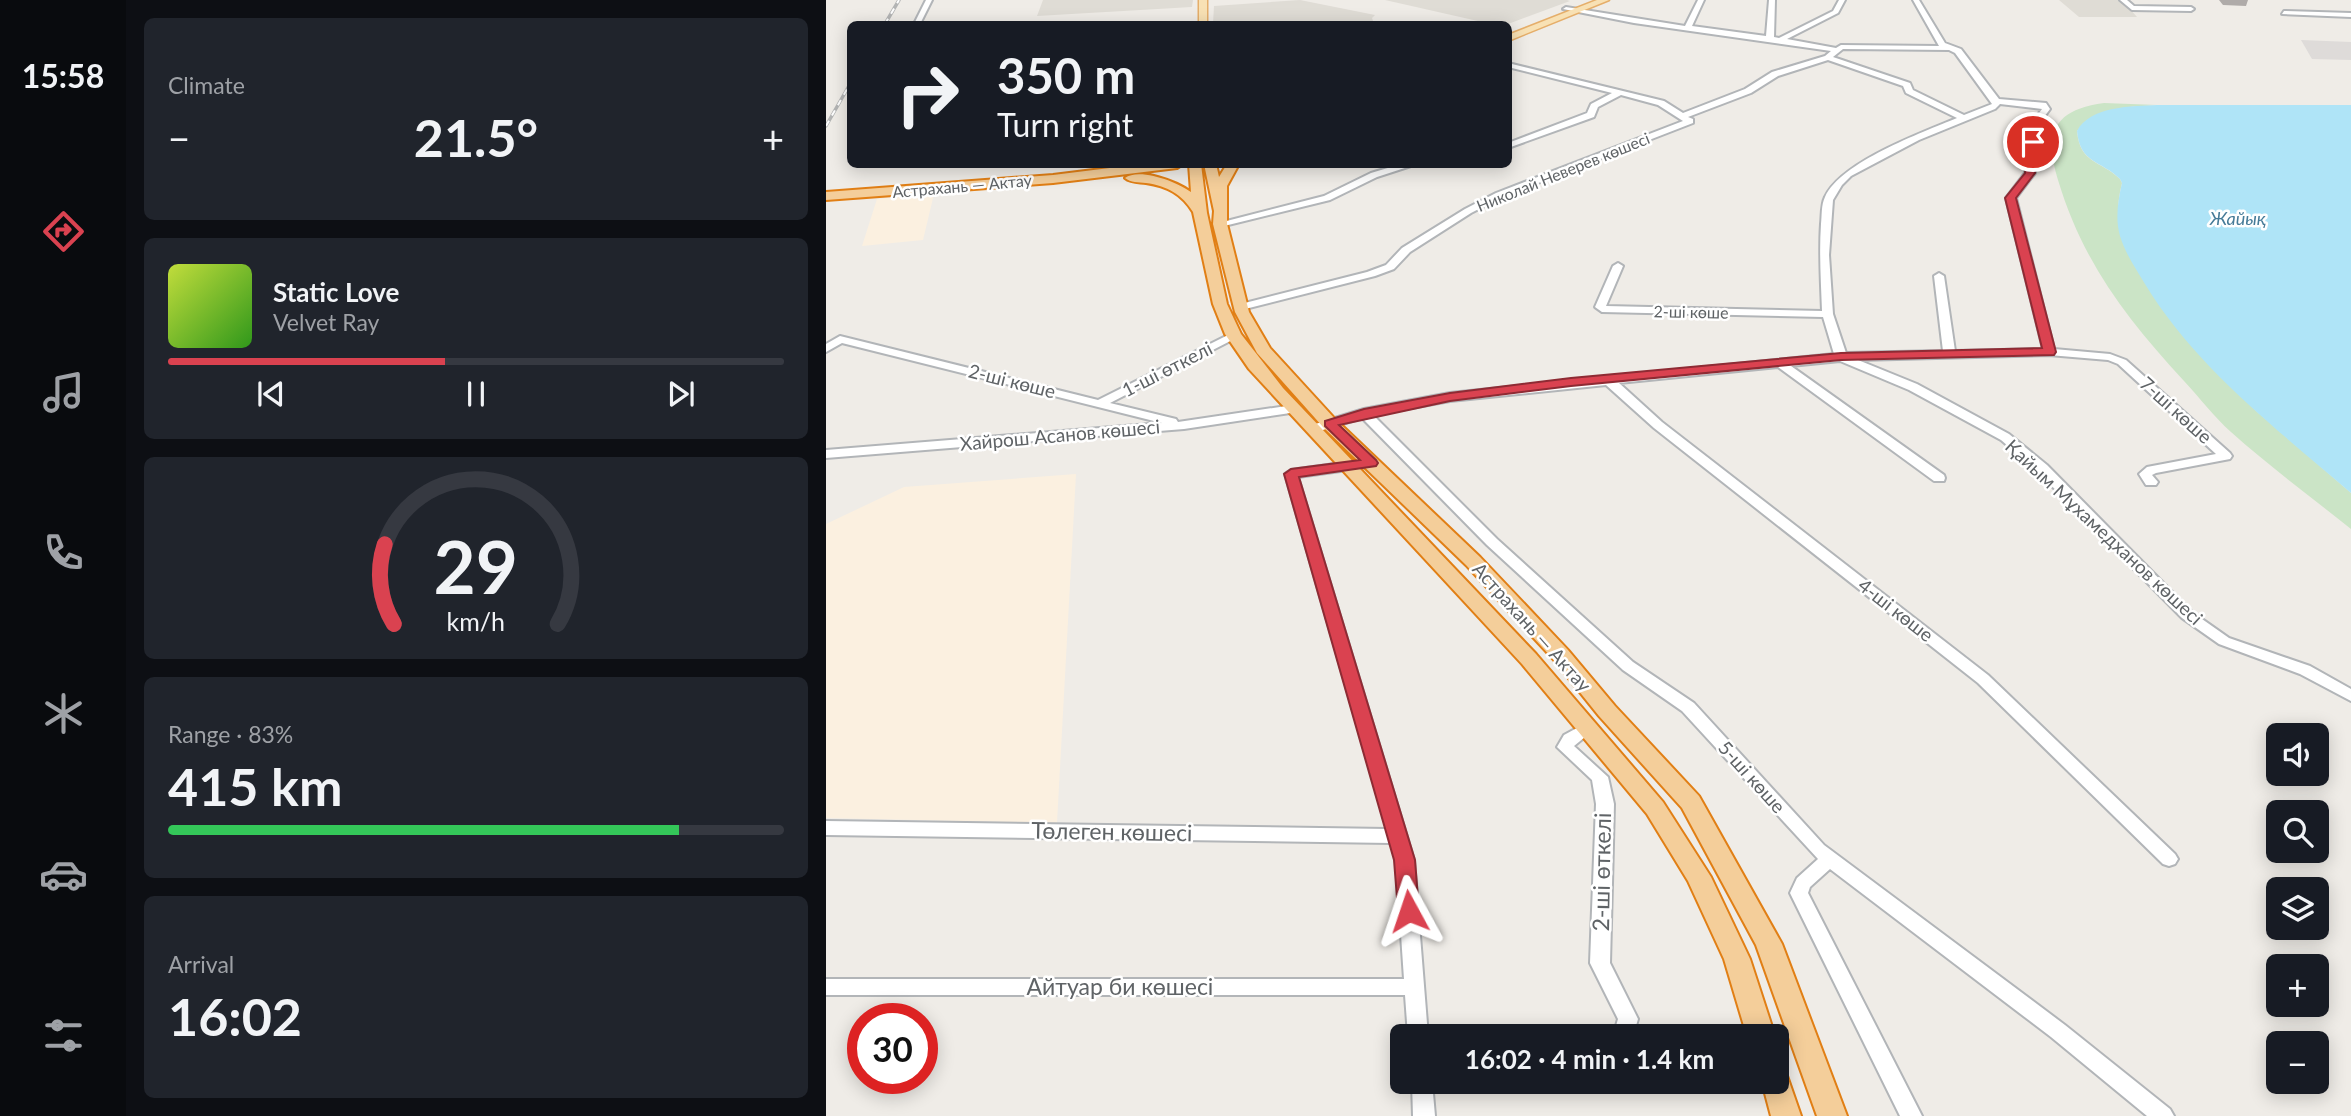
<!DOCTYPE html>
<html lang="en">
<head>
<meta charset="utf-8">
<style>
  :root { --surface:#171b24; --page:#20242c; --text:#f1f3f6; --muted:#9ea1a6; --line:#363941; --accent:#da4250 }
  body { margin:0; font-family:Lato,sans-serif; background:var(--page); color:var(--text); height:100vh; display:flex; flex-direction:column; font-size:26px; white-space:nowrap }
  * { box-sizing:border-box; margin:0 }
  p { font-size:23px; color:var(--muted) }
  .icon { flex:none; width:38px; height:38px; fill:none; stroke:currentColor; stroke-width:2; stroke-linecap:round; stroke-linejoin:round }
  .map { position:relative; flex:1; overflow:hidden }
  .side { display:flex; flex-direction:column; gap:18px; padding:18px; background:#0d0f14; width:700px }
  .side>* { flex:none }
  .banner { position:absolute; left:21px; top:21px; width:665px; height:147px; border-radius:10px; box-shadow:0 4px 18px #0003; background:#171b24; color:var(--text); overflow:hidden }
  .controls { position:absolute; left:1440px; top:723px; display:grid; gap:14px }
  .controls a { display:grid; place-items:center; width:63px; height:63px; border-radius:10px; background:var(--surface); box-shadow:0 4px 18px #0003; font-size:35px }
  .speed { position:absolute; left:21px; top:1003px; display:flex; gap:14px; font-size:35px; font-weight:700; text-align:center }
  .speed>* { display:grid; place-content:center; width:91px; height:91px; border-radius:50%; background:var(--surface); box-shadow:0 4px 18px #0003; line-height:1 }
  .speed .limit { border:10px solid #d22; background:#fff; color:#111 }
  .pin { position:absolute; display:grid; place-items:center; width:60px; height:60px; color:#fff; margin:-30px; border:4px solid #fff; border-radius:50%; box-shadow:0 2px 7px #0007 }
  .me { position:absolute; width:77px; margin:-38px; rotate:355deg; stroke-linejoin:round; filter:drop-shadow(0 0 5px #0008) }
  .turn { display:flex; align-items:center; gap:24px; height:147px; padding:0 35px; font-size:32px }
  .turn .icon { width:91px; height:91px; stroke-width:2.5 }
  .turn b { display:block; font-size:49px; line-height:60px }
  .big { font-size:52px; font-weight:700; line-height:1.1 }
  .side .tile { flex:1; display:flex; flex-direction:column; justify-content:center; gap:10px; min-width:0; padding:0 24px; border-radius:10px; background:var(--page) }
  .side .dial { align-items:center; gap:0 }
  .dial svg { height:182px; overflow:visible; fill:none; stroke:var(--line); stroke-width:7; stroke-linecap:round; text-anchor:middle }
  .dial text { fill:var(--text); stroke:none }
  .song { display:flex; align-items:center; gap:21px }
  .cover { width:84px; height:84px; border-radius:10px; background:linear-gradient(135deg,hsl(70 70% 55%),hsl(110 70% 35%)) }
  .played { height:7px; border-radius:4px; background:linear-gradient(90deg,var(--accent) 45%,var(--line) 45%) }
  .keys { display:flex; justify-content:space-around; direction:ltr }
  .heat { display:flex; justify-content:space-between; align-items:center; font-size:38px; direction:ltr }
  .charge { height:10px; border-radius:5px; background:linear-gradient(90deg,#34c759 83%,var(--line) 0) }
  .trip { position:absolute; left:564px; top:1024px; width:399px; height:70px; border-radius:10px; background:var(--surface); box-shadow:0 4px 18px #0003; font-weight:700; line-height:70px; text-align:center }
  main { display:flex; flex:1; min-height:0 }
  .dock { display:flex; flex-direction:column; width:126px; justify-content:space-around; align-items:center; background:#090b0e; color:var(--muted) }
  .dock .icon { width:49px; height:49px }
  .dock .active { color:var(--accent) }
  .dock b { font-size:32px; color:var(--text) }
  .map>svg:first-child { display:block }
</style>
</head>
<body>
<main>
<nav class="dock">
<b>15:58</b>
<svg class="icon active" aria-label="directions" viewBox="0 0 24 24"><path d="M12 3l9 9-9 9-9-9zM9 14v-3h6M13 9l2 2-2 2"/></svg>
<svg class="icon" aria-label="music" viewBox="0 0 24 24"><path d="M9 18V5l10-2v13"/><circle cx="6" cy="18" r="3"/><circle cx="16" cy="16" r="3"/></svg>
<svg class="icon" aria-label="phone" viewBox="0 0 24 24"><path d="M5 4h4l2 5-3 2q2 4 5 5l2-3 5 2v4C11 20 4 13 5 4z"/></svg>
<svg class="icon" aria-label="climate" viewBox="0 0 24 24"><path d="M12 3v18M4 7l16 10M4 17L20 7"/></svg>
<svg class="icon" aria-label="car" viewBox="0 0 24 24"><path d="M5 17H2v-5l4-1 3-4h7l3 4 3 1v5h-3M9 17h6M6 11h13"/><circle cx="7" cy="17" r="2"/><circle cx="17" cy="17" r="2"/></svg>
<svg class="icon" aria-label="filters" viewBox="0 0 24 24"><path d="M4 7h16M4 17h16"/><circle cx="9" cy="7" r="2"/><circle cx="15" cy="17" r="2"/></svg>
</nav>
<section class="side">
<div class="tile"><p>Climate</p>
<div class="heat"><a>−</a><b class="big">21.5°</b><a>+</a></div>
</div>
<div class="tile">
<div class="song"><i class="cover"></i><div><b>Static Love</b><p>Velvet Ray</p></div></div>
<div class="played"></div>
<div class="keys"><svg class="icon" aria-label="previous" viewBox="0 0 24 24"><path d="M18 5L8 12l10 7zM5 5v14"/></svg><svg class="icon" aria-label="pause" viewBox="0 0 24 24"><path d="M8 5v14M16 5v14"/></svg><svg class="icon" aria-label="next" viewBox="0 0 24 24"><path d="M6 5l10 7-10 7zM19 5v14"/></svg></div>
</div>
<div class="tile dial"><svg viewBox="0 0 100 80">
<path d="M14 69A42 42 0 1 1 86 69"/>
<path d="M14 69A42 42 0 0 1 10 34" stroke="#da4250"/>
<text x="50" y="56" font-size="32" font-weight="700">29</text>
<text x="50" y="72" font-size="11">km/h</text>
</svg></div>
<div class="tile"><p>Range · 83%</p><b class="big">415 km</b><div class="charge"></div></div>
<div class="tile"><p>Arrival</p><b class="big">16:02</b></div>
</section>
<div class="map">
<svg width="1525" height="1116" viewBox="0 0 1525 1116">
  <rect width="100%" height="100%" fill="#efece7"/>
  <!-- commercial -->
  <path fill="#fbf0e0" d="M108,194l-11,46 -61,6 15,-47z
    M250,474l-19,349 -231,-5v-294l78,-37z"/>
  <!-- industrial -->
  <path fill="#dedbd9" d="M1475,40l50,2v18l-39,-1z"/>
  <!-- education -->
  <path fill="#dfdcd5" d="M217,0h150l-1,7 -155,9z
    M474,0l75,15 -3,3 2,6h-161l1,-18z
    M559,0h182l3,1 -62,23h-17z
    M1233,0h63l15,17h-58z"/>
  <!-- green -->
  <path fill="#cbe4c6" d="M1278,103l53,2c-28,2 -61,2 -80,26 3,33 23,29 43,48l2,4c-8,32 -3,50 11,80l122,147 96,83v36c-40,-32 -82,-63 -120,-97 -17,-15 -31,-34 -47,-51 -57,-62 -101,-118 -126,-201 -14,-47 -5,-70 46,-77z"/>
  <!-- water -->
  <path fill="#afe4f7" d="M1331,105h194v388c-74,-64 -155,-125 -206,-209 -9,-15 -20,-31 -25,-48 -5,-17 -2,-36 2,-53l-2,-4c-19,-19 -40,-15 -43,-48 13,-25 56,-25 80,-26z"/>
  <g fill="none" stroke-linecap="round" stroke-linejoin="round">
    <!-- minor casing -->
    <g stroke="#b2b5b8" stroke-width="4">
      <path id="minor" d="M100,0h6l-12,24h-6z
        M872,0h6l-12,26 74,10 3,-36h6l-1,37 5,1 54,-27 6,-11h6l-7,13 -51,26 49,9 5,-3 98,1 -26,-46h6l26,43 16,6 38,50 47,4 4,6 -14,19 -1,45 -19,25 38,151 56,5 16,6 104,93 2,3 -2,3 -74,14 -4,2 6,7 -2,3h-10l-7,-11 8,-7 69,-13 -98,-90 -10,-4 -59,-5 -191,5 59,24 92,50 38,31 145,147 37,26 81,28 41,23v12l-51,-27 -81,-30 -37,-26 -145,-147 -36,-31 -92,-50 -69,-29 -49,5 153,109 1,3 -1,3h-10l-156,-114 -159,16 43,39 326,253 187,179 3,5 -3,5 -6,2 -6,-2 -185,-181 -324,-255 -48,-43 -156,16 -77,14 124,124 136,123 61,41 130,142 241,180 105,84 4,7h-27l-96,-79 -221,-168 -20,18 -2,6 114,223h-22l-110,-223 7,-15 21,-19 -136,-148 -59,-41 -136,-125 -125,-127 -49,15 -6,-4 2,-3 55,-17 86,-16 384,-39 -11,-37 -221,-5 -7,-5 18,-41 5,-3 5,3 -17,40 216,5c-1,-30 -3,-58 -1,-87 1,-8 0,-19 4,-27 16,-35 96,-64 132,-79l-51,-25 -3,-7 -75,-26 -50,16 -27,17 -63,24 5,2v4l-191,74 -31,16 -61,39 -16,17 -19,7 -134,34 -5,-3 1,-2 130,-33 19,-7 16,-17 63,-39 31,-16 187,-72 -25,-16 -37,-10 -23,12 -4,10 -86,31v-5l79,-30 4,-9 21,-11 -104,-26v-4l156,38 19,12 62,-24 27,-17 53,-16 6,-5 -197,-28 -71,-14 3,-2 119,19zM1017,49l106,1 6,3 37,51 -28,11 -51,-25 -3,-7 -77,-26zM1174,104l42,5 -14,19 -3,45 -19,25 37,151 -88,2 -11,-75 -5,-3 -5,3 9,75 -97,2 -13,-39 -4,-59 4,-55 9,-15 9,-9 68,-36 76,-31z
        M1294,0h7l7,6 57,1 3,2 -3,2 -59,-1z
        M1458,11l67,2v4l-69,-3z
        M575,164h16l-40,13 -47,23 -110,27 -5,-3 109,-28 47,-23z
        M408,332l6,3 -2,2 -128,66 66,16 2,3 115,-17 4,1 2,3 -2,3 -113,17 -358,29v-8l336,-27 -320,-80 -16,9v-8l14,-8 258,64z
        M545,459l6,4 -1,3 -78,11 116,383 14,176h-20l-3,-41h-579v-16h578l-8,-119 -5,-17 -565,-8v-14l561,8 -102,-355 6,-4z
        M762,722l6,2 2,4 -22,18 34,31 6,27 -4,159 28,56 -5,17h-20l5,-17 -28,-56 6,-159 -4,-24 -35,-33 7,-12z
        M586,1082h20l3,34h-22z"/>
    </g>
    <!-- major casing -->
    <g stroke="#e5ae6a" stroke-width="3">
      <path id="major" d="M373,0h8v24h-8z
        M771,0h12l-101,41v-6z"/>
    </g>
    <!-- highway casing -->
    <g stroke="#e17f15" stroke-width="4">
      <path id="highway" d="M316,164h41l-6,4 -124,15 -227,17v-8l227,-17z
        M363,164h12l6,49 20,91 14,30 42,54 253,266 127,148 48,75 39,82 25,77h-28l-23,-77 -36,-78 -41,-67 -125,-150 -273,-295 -24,-35 -12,-30 -20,-92c-11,-18 -26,-26 -47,-29 -8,-1 -15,0 -21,-5 14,-11 53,4 66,14z
        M378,164h12l3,13 8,-13h12l-12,22v38l22,88 21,36 65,71 145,138 88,93 47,56 84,90 83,148 65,172h-30l-61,-171 -74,-137 -83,-92 -45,-56 -88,-95 -143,-138 -66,-74 -22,-41 -22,-88 1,-13z
        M950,1069l10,4 15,43h-30l-9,-34h14z"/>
    </g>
    <!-- minor -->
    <use href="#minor" fill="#fff" fill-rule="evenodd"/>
    <!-- major -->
    <use href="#major" fill="#f8e1b4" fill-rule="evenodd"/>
    <!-- highway -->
    <use href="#highway" fill="#f4ce9a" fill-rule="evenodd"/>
    <!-- rail casing -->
    <g stroke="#b3b4b4" stroke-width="3.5">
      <path id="rail" d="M59,24l14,-24
        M0,126l24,-42"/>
    </g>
    <!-- rail -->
    <use href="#rail" stroke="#fff" stroke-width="2" stroke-dasharray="6" stroke-linecap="butt"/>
  </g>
  <!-- wall -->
  <path fill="#afaba9" d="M1393,0h29l-2,6 -23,-1z"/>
  <!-- route -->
  <path fill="#da4250" stroke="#8e2b34" stroke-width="2" d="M1207,139l5,3 -3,31 -19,25 40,154 -2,3 -213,5 -270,26 -121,15 -111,24 37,35 2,3 -2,3 -77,11 116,383 4,51 -3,5 -7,3 -8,-3 -3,-5 -4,-51 -110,-386 7,-5 69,-9 -35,-34v-5l39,-12 86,-16 121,-15 270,-25 201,-5 -37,-150 20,-25 3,-31z"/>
  <g text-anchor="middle" stroke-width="5" stroke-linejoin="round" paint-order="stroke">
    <!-- far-street labels -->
    <g font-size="16" fill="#5f6366" stroke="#fff">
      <text transform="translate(737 172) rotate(-22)" y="6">Николай Неверев көшесі</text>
      <text transform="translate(136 186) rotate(-5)" y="6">Астрахань — Актау</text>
      <text transform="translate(865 312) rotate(1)" y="6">2-ші көше</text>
    </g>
    <!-- far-water labels -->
    <g font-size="18" font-style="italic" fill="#467b98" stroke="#fff">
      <text x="1412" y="225">Жайық</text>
    </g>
    <!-- street labels -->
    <g font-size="19" fill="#5f6366" stroke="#fff">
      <text transform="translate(341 369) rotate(-27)" y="7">1-ші өткелі</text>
      <text transform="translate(186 381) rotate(14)" y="7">2-ші көше</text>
      <text transform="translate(1350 410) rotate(42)" y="7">7-шi көше</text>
      <text transform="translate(234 435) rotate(-5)" y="7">Хайрош Асанов көшесі</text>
      <text transform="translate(1278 532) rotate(43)" y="7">Қайым Мұхамедханов көшесi</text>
      <text transform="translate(1070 610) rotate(38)" y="7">4-шi көше</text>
      <text transform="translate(706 627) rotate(48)" y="7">Астрахань — Актау</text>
      <text transform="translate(926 777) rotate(48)" y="7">5-шi көше</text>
    </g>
    <!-- near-street labels -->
    <g font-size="23" fill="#5f6366" stroke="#fff">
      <text transform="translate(286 832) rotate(1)" y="8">Төлеген көшесі</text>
      <text transform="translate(776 872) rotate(-89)" y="8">2-ші өткелі</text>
      <text x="294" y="995">Айтуар би көшесі</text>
    </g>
  </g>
</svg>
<div class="controls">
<a><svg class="icon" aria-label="sound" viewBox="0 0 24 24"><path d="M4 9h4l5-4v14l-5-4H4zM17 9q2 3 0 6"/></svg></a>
<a><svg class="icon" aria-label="search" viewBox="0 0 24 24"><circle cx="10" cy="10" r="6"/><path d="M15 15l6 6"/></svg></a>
<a><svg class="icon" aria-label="layers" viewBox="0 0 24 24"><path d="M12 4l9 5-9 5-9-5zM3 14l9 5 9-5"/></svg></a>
<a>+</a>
<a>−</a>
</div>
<div class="speed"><div class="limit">30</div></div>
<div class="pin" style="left:1207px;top:142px;background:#d93025"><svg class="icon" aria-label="arrive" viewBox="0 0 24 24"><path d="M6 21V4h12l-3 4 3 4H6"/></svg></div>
<svg class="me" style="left:583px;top:911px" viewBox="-20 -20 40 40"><path d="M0-17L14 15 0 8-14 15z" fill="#da4250" stroke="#fff" stroke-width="4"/></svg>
<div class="trip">16:02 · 4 min · 1.4 km</div>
<div class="banner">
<div class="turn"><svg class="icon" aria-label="right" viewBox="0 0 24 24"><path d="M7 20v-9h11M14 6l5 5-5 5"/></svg><div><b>350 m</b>Turn right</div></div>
</div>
</div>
</main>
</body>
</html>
